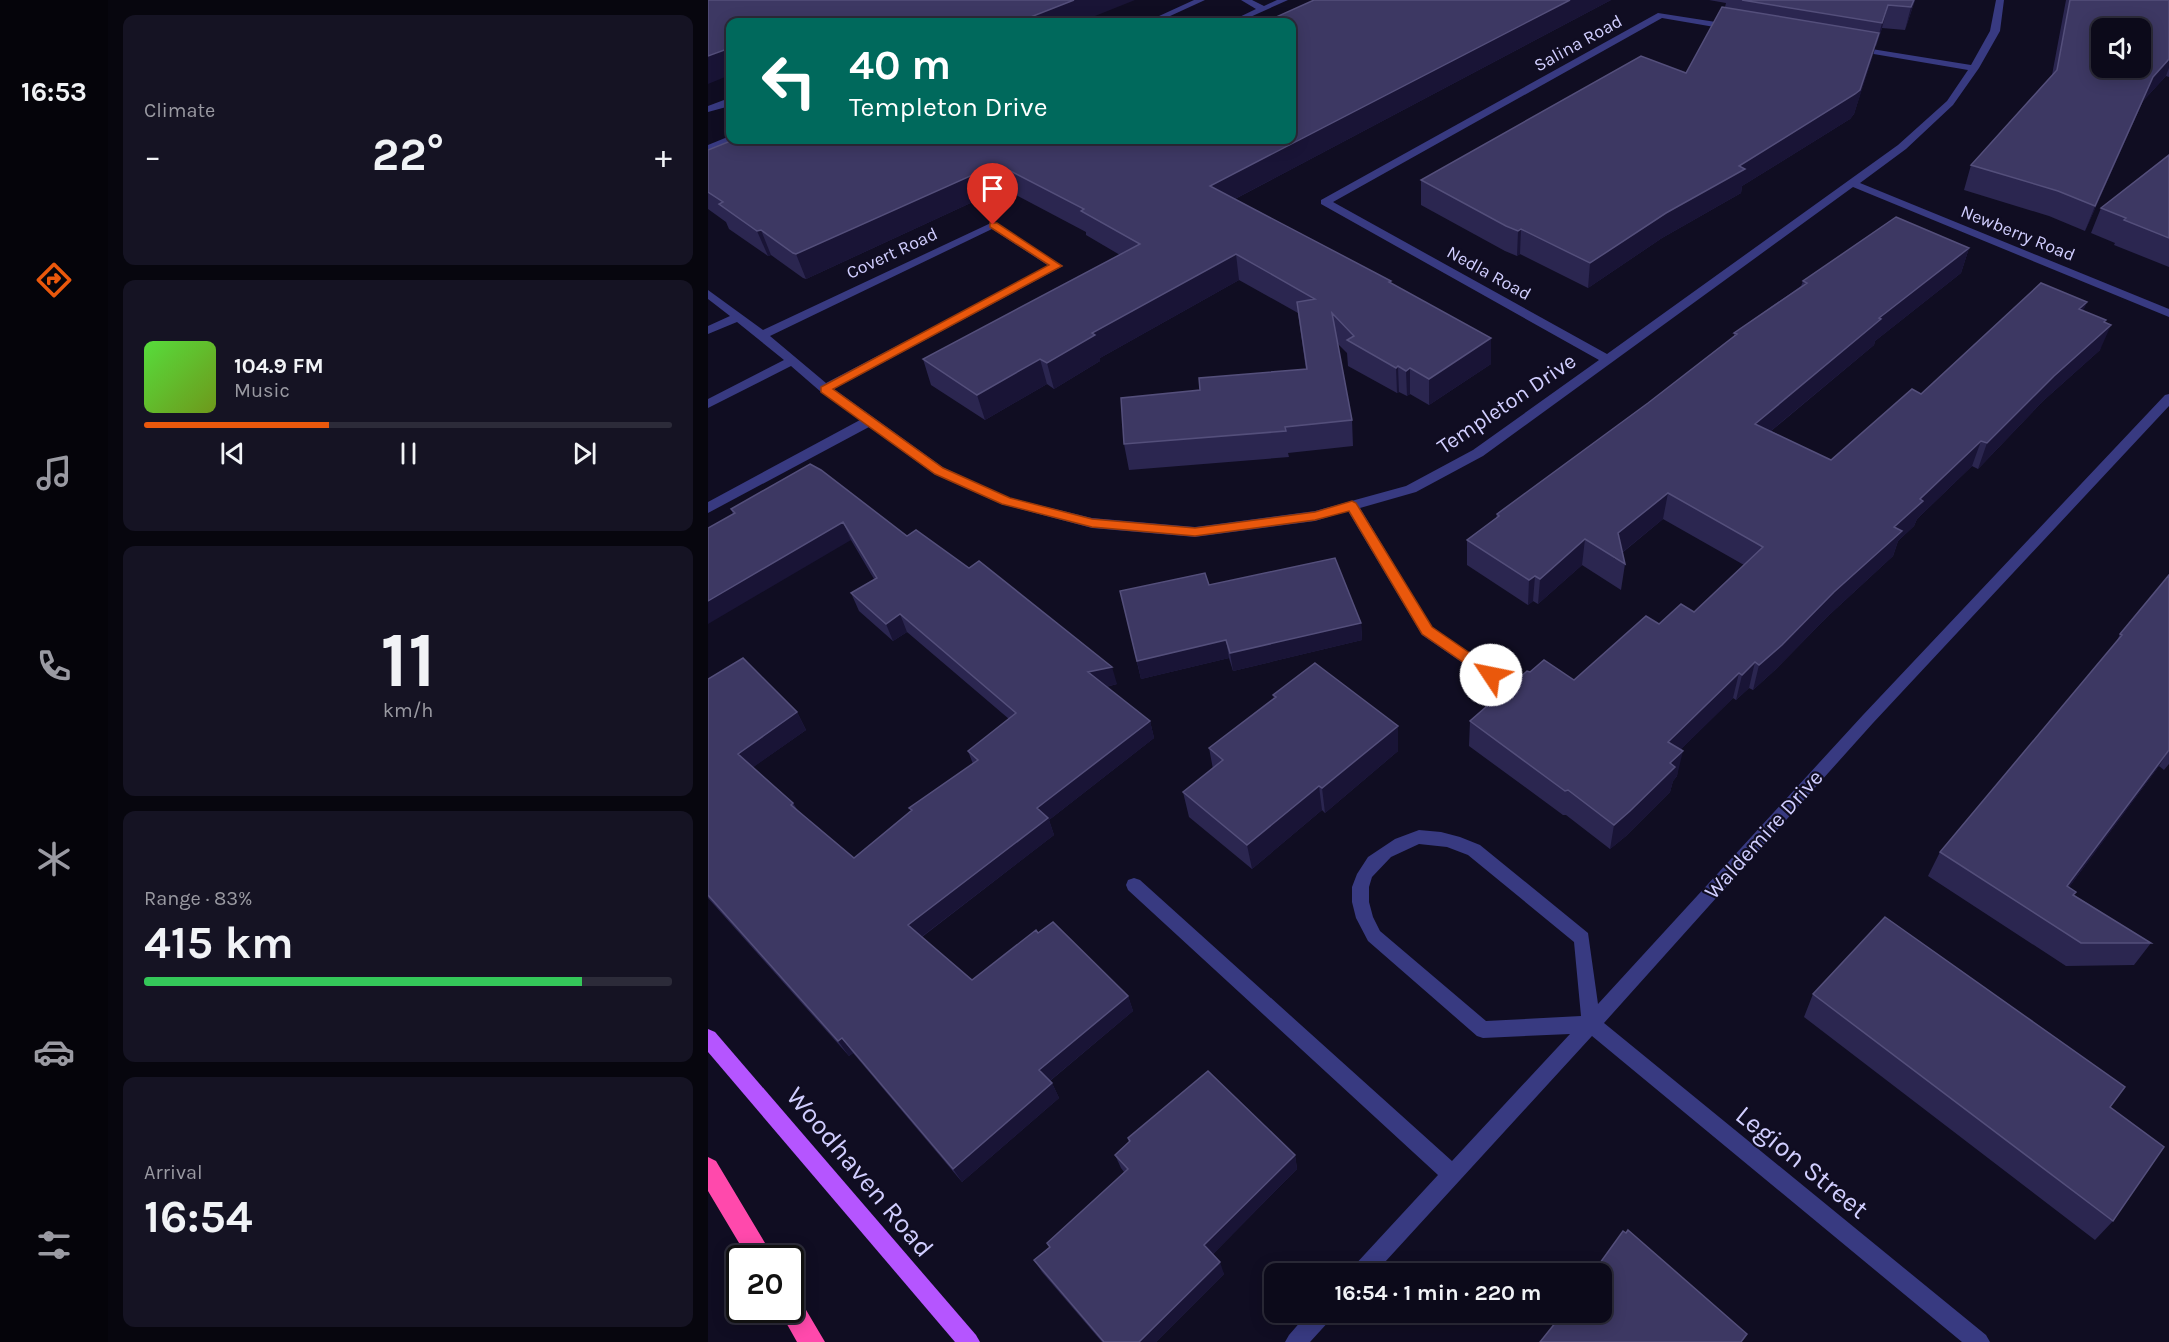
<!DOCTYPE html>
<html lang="en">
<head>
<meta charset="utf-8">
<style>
  :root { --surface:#0c0a1a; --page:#151323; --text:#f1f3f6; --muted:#9a9aa2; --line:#2c2b39; --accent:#ea580c }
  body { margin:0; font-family:Karla,sans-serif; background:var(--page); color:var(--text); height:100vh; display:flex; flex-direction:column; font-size:22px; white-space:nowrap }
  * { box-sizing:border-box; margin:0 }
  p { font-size:20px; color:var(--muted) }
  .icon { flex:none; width:33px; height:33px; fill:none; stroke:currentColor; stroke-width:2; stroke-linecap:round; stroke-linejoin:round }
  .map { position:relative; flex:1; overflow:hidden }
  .side { display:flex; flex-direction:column; gap:15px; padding:15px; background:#07060e; width:600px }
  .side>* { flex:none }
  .hud { position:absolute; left:18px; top:18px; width:570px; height:126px; border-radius:12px; box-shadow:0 3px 15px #0003,0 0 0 2px var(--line); background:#00695c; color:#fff; overflow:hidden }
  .controls { position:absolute; left:1383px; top:18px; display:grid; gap:12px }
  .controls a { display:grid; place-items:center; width:60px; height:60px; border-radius:12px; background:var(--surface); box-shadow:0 3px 15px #0003,0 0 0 2px var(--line); font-size:30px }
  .speed { position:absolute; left:18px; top:1245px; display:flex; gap:12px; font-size:30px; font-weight:700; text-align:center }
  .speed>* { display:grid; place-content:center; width:78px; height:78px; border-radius:50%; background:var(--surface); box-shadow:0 3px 15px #0003,0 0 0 2px var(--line); line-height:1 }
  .speed .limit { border:3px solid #111; border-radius:9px; background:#fff; color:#111 }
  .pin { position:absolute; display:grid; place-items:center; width:51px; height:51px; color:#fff; margin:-62px -26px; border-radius:50% 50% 50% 0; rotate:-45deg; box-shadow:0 0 6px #0007 }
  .pin .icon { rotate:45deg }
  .me { position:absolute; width:66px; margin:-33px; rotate:304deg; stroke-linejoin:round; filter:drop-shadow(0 0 4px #0008) }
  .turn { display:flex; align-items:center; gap:21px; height:126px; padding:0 24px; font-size:27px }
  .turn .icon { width:78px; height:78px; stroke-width:2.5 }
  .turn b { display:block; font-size:42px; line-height:51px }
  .big { font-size:45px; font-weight:700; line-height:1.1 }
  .side .tile { flex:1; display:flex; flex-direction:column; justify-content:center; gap:9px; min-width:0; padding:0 21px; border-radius:12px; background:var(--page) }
  .side .dial { align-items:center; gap:0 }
  .dial b { font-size:78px; line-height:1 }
  .song { display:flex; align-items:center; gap:18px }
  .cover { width:72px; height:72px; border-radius:9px; background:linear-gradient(135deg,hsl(110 70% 55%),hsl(80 70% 35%)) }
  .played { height:6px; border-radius:3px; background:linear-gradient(90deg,var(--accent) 35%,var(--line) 35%) }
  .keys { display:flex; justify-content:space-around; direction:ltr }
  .heat { display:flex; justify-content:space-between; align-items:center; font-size:33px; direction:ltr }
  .charge { height:9px; border-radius:4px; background:linear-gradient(90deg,#34c759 83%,var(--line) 0) }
  .trip { position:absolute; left:556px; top:1263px; width:348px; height:60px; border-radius:12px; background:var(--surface); box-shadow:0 3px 15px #0003,0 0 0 2px var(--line); font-weight:700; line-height:60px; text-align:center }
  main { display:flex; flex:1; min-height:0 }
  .tab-bar { display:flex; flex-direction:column; width:108px; justify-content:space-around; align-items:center; background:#05040a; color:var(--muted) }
  .tab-bar .icon { width:42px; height:42px }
  .tab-bar .active { color:var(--accent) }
  .tab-bar b { font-size:27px; color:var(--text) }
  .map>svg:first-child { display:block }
</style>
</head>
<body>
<main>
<nav class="tab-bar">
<b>16:53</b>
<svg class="icon active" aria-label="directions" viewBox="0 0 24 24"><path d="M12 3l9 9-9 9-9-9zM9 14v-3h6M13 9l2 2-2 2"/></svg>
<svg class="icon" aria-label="music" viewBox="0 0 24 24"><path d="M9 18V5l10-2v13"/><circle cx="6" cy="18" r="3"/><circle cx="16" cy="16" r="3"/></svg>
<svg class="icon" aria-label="phone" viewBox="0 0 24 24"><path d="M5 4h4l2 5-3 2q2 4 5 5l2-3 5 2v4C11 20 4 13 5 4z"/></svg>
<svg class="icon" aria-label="climate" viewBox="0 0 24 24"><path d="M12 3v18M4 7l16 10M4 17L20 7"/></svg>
<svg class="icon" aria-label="car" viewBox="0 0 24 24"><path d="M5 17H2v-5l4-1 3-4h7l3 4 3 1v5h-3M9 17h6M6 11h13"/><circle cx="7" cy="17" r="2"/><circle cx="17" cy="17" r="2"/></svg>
<svg class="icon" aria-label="filters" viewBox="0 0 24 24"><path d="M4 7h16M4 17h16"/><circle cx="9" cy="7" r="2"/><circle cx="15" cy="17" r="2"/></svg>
</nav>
<section class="side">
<div class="tile"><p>Climate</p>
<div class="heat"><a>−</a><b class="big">22°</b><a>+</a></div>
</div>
<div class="tile">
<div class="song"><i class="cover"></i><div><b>104.9 FM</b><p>Music</p></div></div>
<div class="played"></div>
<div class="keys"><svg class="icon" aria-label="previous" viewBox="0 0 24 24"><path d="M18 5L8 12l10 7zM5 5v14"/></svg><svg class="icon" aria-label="pause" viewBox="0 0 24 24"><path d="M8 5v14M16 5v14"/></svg><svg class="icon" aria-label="next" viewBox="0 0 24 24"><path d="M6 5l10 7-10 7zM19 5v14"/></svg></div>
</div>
<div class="tile dial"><b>11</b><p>km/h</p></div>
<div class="tile"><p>Range · 83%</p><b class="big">415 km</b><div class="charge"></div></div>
<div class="tile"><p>Arrival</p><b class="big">16:54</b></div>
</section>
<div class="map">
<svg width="1461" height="1342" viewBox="0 0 1461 1342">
  <rect width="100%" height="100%" fill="#100d22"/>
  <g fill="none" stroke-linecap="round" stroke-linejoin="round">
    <!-- minor -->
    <path fill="#383a81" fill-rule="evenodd" d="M486,0h11l-48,22h-11z
      M533,0h11l12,6 13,-6h11l-49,22h-10l27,-13z
      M1288,0h8l-4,31 -21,37 -26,37 -47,44 -46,34 309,126v8l-316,-130 -370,269 -67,36 -56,16 72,119 64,44 3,4 -3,4h-10l-64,-44 -74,-124 -33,10 -120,16 -103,-9 -91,-24 -67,-30 -65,-47 -161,86v-11l152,-82 -39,-28 -30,-26 -83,42v-9l76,-39 -47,-38 -29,12v-8l22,-10 -22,-17v-9l55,40 230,-108 70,44 -229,123 110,79 66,30 82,20 103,9 120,-16 91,-25 67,-36 126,-90 -278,-156v-4l337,-187 77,12v4l-3,1 -70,-12 -329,184 274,152 291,-209 49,-44 21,-31 -112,-19 -3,-1v-4l118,19 19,-34zM284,229l57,37 -223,117 -56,-47z
      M16,100h6v6l-22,6v-6z
      M22,136v4h5l-1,1 -26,11v-7z
      M1461,394v12l-296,317 -269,300 382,312 4,7h-28l-370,-306 -218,238h-24l3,-7 85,-92 -310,-285 -2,-5 2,-5 6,-2 6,2 312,281 118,-127 -87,4 -6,-2 -109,-95 -12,-23 -4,-16v-15l5,-13 11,-17 27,-18 24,-9 22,2 19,5 20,8 108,88 10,71 265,-289 302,-320zM711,844l28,3 21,8 106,87 7,74 -95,5 -106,-90 -7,-14 -4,-15v-15l3,-10 19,-20z
      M601,1312h25l-3,7 -21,23h-25l4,-7z"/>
    <!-- major -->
    <path fill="#b555ff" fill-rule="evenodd" d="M0,1029l7,3 261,303 4,7h-25l-247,-290z"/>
    <!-- highway -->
    <path fill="#ff49ac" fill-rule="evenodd" d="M0,1157l8,4 58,97h-26l-40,-67z
      M82,1295l9,3 26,44h-28l-18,-32h11z"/>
  </g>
  <!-- wall -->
  <path fill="#2b2650" d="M606,0h297l-376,199 156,82v3l100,80 -62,41 -19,-11 -3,2 -8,-4 -2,1 -49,-27 -1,-13 -10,-10 15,77 1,26 -65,7 1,4 -160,13 -5,-26 76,-54 106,-20 -8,-57 -59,-33 -139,78v3l-46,28 -7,-5 -62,36 -54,-35 -8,-26 197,-104 -34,-20v-3l-83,-44 -197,91 -3,-1 -32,-23 -3,1 -39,-27 -3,-7 -18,-13v-59l584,-10z
    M1001,0h206l-10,30 -23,-2 -6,18h-1l-21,68 -4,5 -108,67 -1,7 -79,45 -74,50 -68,-34 -3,2 -12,-5 -84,-46v-25l265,-107 39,-66 1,-4z
    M1358,0h103v77l-3,-1 -23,25 -58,130 -36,-15 -85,-26 7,-25 81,-90z
    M1461,155v112l-55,-22 1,-2 -24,-10 10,-25z
    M1261,248l-8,25 -86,68 -1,4 -103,86 60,29 90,-66 166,-92 -4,8 22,13 -5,27 -57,51 -65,68 -6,-3 -55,53 -3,7 -16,15 -5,15 -66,61 -52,53 -22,20 -4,-2 -13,12 -3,-2 -53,52 -3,26 -4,5 -3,11 -44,44 -16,13 -44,-34h-3l-94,-69 1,-25 60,-49 44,8 85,-56 35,-12 50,-47 -81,-46 -41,34 3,11 -4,26 -39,-25 -44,39 -5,-3 -5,4 -61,-40v-25l29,-22 1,-4 151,-111 86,-66v-4l67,-47 2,-5z
    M102,464l97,72 210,148 -11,3 44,34 4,17 -105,82 5,15 -132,102 50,43 66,-47 90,63 5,15 -83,70 2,2 7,15 -97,84 -109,-129 -4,3 -141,-158v-219l89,33 9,18 -53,37 40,36 5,8 56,47 57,-47 -2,-3 64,-44 -5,-13 41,-32 -102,-87 -14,9 -34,-30 -8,-18 23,-14 -23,-39 -118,-26 -2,-5z
    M1461,575v189l-5,6 -5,-4 -90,121 5,8 77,48 -17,22 -68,1 -138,-90 12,-24 175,-207 5,-11z
    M501,585l152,38 1,17 -129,31 -4,-13 -88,21 -21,-88z
    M565,695l125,56 -73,62 -3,-3 -70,59 -63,-52 -6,-25 30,-23 -4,-21 65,-49z
    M1105,994l297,113 3,114 -18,19 -291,-223z
    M420,1138l167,17 2,14 -84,85 11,20 -68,68h-54l-60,-70 -8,-12 16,-13 74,-75 -3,-4 -6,-13 14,-13z"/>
  <!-- shaded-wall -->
  <path fill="#191436" d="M366,0h61l-55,22h-62z
    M862,0h41l-397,210 -4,-24z
    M1206,0h1l-10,30 6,-23z
    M1180,5l-6,23 -6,18 6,-23z
    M1171,33l-6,23 -19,58 -4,5 -108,67 -1,7 -79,45 -74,50 2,-25 149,-97z
    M22,48v27l-22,9v-28z
    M1461,59v9l-3,8 -23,25 -58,130 10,-25 58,-129z
    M289,164l6,24 -197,91 -10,-25z
    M813,229l-1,25 -3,2 1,-25z
    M53,230l10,25 -3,1 -11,-25z
    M1261,248l-8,25 -86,68 -1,4 -125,104 6,-25 124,-106z
    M528,254l3,26 -139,78v3l-46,28 -7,-26 45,-30z
    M1379,302l-11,25 3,-18z
    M1398,320l-6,15 11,-10 -11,25 -57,51 -65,68 9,-26z
    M783,338v26l-62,41v-26z
    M332,359l7,25 -62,36 -8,-25z
    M690,366l1,26 -2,1 -1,-25z
    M702,368v26l-3,2 -1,-25z
    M1273,441l-9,25 -55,53 -3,7 -16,15 -5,15 -66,61 -52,53 -22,20 6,-25 135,-138 26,-28z
    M960,493l-5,26 -49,40 4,-26z
    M135,522l8,18 -143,84v-23z
    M877,539l-3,26 -44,39 2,-25z
    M827,576l-2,25 -5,4 1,-25z
    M192,614l7,18 -14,9 -7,-17z
    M653,623l1,17 -129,31 -3,-18z
    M518,640l3,18 -88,21 -4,-18z
    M1047,662l-6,26 -13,12 6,-25z
    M404,667l5,17 -24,6 -5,-18z
    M1031,673l-6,25 -69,68 4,-24z
    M89,712l9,18 -58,41 -10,-17z
    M442,721l4,17 -105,82 5,15 -138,106 -8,-16 129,-117z
    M690,726v25l-73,62 -3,-25z
    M1461,750l-10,16 -106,143 14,-23z
    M975,751l-6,25 -4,5 -3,11 -44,44 -16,13 4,-24 56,-62z
    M611,786l3,24 -70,59 -5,-24z
    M420,996l5,15 -87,73 -7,-14z
    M134,1038l11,15 -4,3 -11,-15z
    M344,1083l7,15 -97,84 -9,-13z
    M587,1155l2,14 -88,89 -5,-13z
    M512,1262l4,12 -68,68h-17z"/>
  <!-- building -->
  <path fill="#3d3863" stroke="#544f7b" stroke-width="1.5" fill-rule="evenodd" d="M0,0h366l-56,22h-288v26l-22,8z
    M606,0h256l-360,186 181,95 -2,1 102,56 -62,41 -19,-11 -4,3 -8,-5 -2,2 -49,-28 7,-4 -22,-23 20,107 -67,7 1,4 -162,13 -3,-46 79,-8 -1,-12 108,-9 -10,-67 18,-3 -79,-45 -144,79 3,2 -48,28 -7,-4 -63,36 -54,-36 217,-115 -59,-33 3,-2 -87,-45 -201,90 -3,-1 -32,-23 -4,1 -38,-27 4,-2 -15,-10v-42l25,-10h559v-118h-27z
    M1034,0h172l-3,7 -23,-2 -6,18z
    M1362,0h99v59l-16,18 -58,129 -37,-15 -87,-26 86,-95zM1394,28h38v40h-38z
    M1014,7l157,26 -19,57 -5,4 -116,72 6,3 -79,44 -76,50 -69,-34 -3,2 -12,-5 -85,-46 220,-124 45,17z
    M1461,155v83l-45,-18 2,-2 -25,-10z
    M1188,217l73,31 -90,70 2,1 -126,105 76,36 81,-71 9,5 120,-111 46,19 -8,7 27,11 -2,2 7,3 -57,51 -67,67 -6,-2 -61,58 3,2 -29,26 8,4 -68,61 -52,53 -23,20 -4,-3 -13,13 -3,-2 -71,69 15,9 -13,12 5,4 -45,44 -16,14 -46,-35 -3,1 -95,-70 57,-50 3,1 14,-12 30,20 72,-64 13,8 22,-20 13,8 69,-65 -95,-54 -50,40 7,31 -40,-25 -45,40 -5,-3 -6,4 -62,-40 32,-24 -2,-2 151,-111 89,-69 -3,-1 73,-50 -4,-2z
    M102,464l11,6 86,66 9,-6 53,38 10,-7 133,106 -24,5 62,49 -113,87 11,10 -140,107 64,55 64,-50 2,3 15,-11 75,74 -89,74 13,13 -99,86 -111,-131 -4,3 -130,-146v-216l35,-21 54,54 -59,42 55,49 -2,2 63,53 58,-48 -3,-2 69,-48 -10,-9 48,-38 -116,-99 -14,10 -35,-31 26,-15 -34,-56 -135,79v-73l27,-15 -4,-4z
    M627,558l26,65 -131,30 -4,-13 -89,21 -17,-70 85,-18 4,12z
    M1461,575v175l-102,136 9,6 -3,3 78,48h-70l-141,-91 182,-217 -2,-1z
    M607,663l83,63 -76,62 -3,-2 -72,59 -64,-53 40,-32 -14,-12 67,-51 -3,-2z
    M1177,917l240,170 -15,20 54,40 -51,74 -300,-227z
    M500,1071l87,84 -91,90 16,17 -81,80h-35l-70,-82 16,-13 -3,-4 81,-74 -13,-14 15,-14 -2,-3z
    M920,1230l119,104 -6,8h-201l24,-30h38v-38h-10l31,-43 3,2z"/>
  <!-- route -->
  <path fill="#ea580c" stroke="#983908" stroke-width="1.5" d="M282,223h7l65,43 -229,123 110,79 67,30 82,21 103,9 120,-16 37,-11 4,2 76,124 64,44 2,4 -2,3h-10l-64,-44 -73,-123 -34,9 -120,16 -103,-9 -90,-23 -67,-30 -114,-82v-5l228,-122 -59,-38z"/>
  <g text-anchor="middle" stroke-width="4.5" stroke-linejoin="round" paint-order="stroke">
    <!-- far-street labels -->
    <g font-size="18" fill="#d1ceff" stroke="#100d22">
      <text transform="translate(870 43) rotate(-29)" y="6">Salina Road</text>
      <text transform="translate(1310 233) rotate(22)" y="6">Newberry Road</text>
      <text transform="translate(184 253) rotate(-25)" y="6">Covert Road</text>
      <text transform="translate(781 273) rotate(29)" y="6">Nedla Road</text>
    </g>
    <!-- street labels -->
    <g font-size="22" fill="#d1ceff" stroke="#100d22">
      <text transform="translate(798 403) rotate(-34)" y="8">Templeton Drive</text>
      <text transform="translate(1055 834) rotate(-48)" y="8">Waldemire Drive</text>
    </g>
    <!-- near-street labels -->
    <g font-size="27" fill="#d1ceff" stroke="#100d22">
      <text transform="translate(1094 1162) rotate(39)" y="9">Legion Street</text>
      <text transform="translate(152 1172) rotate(50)" y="9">Woodhaven Road</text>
    </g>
  </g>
</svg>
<div class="controls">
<a><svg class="icon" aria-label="sound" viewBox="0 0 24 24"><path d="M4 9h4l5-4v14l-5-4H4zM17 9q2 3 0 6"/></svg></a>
</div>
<div class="speed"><div class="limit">20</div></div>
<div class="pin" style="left:285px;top:225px;background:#d93025"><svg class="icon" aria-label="arrive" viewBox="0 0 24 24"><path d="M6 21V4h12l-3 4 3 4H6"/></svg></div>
<svg class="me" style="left:783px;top:675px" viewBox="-20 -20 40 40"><circle r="19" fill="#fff"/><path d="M0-13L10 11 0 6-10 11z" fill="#ea580c"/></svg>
<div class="trip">16:54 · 1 min · 220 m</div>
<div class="hud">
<div class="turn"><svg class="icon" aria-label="left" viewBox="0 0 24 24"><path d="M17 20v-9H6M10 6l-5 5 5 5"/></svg><div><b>40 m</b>Templeton Drive</div></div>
</div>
</div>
</main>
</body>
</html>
